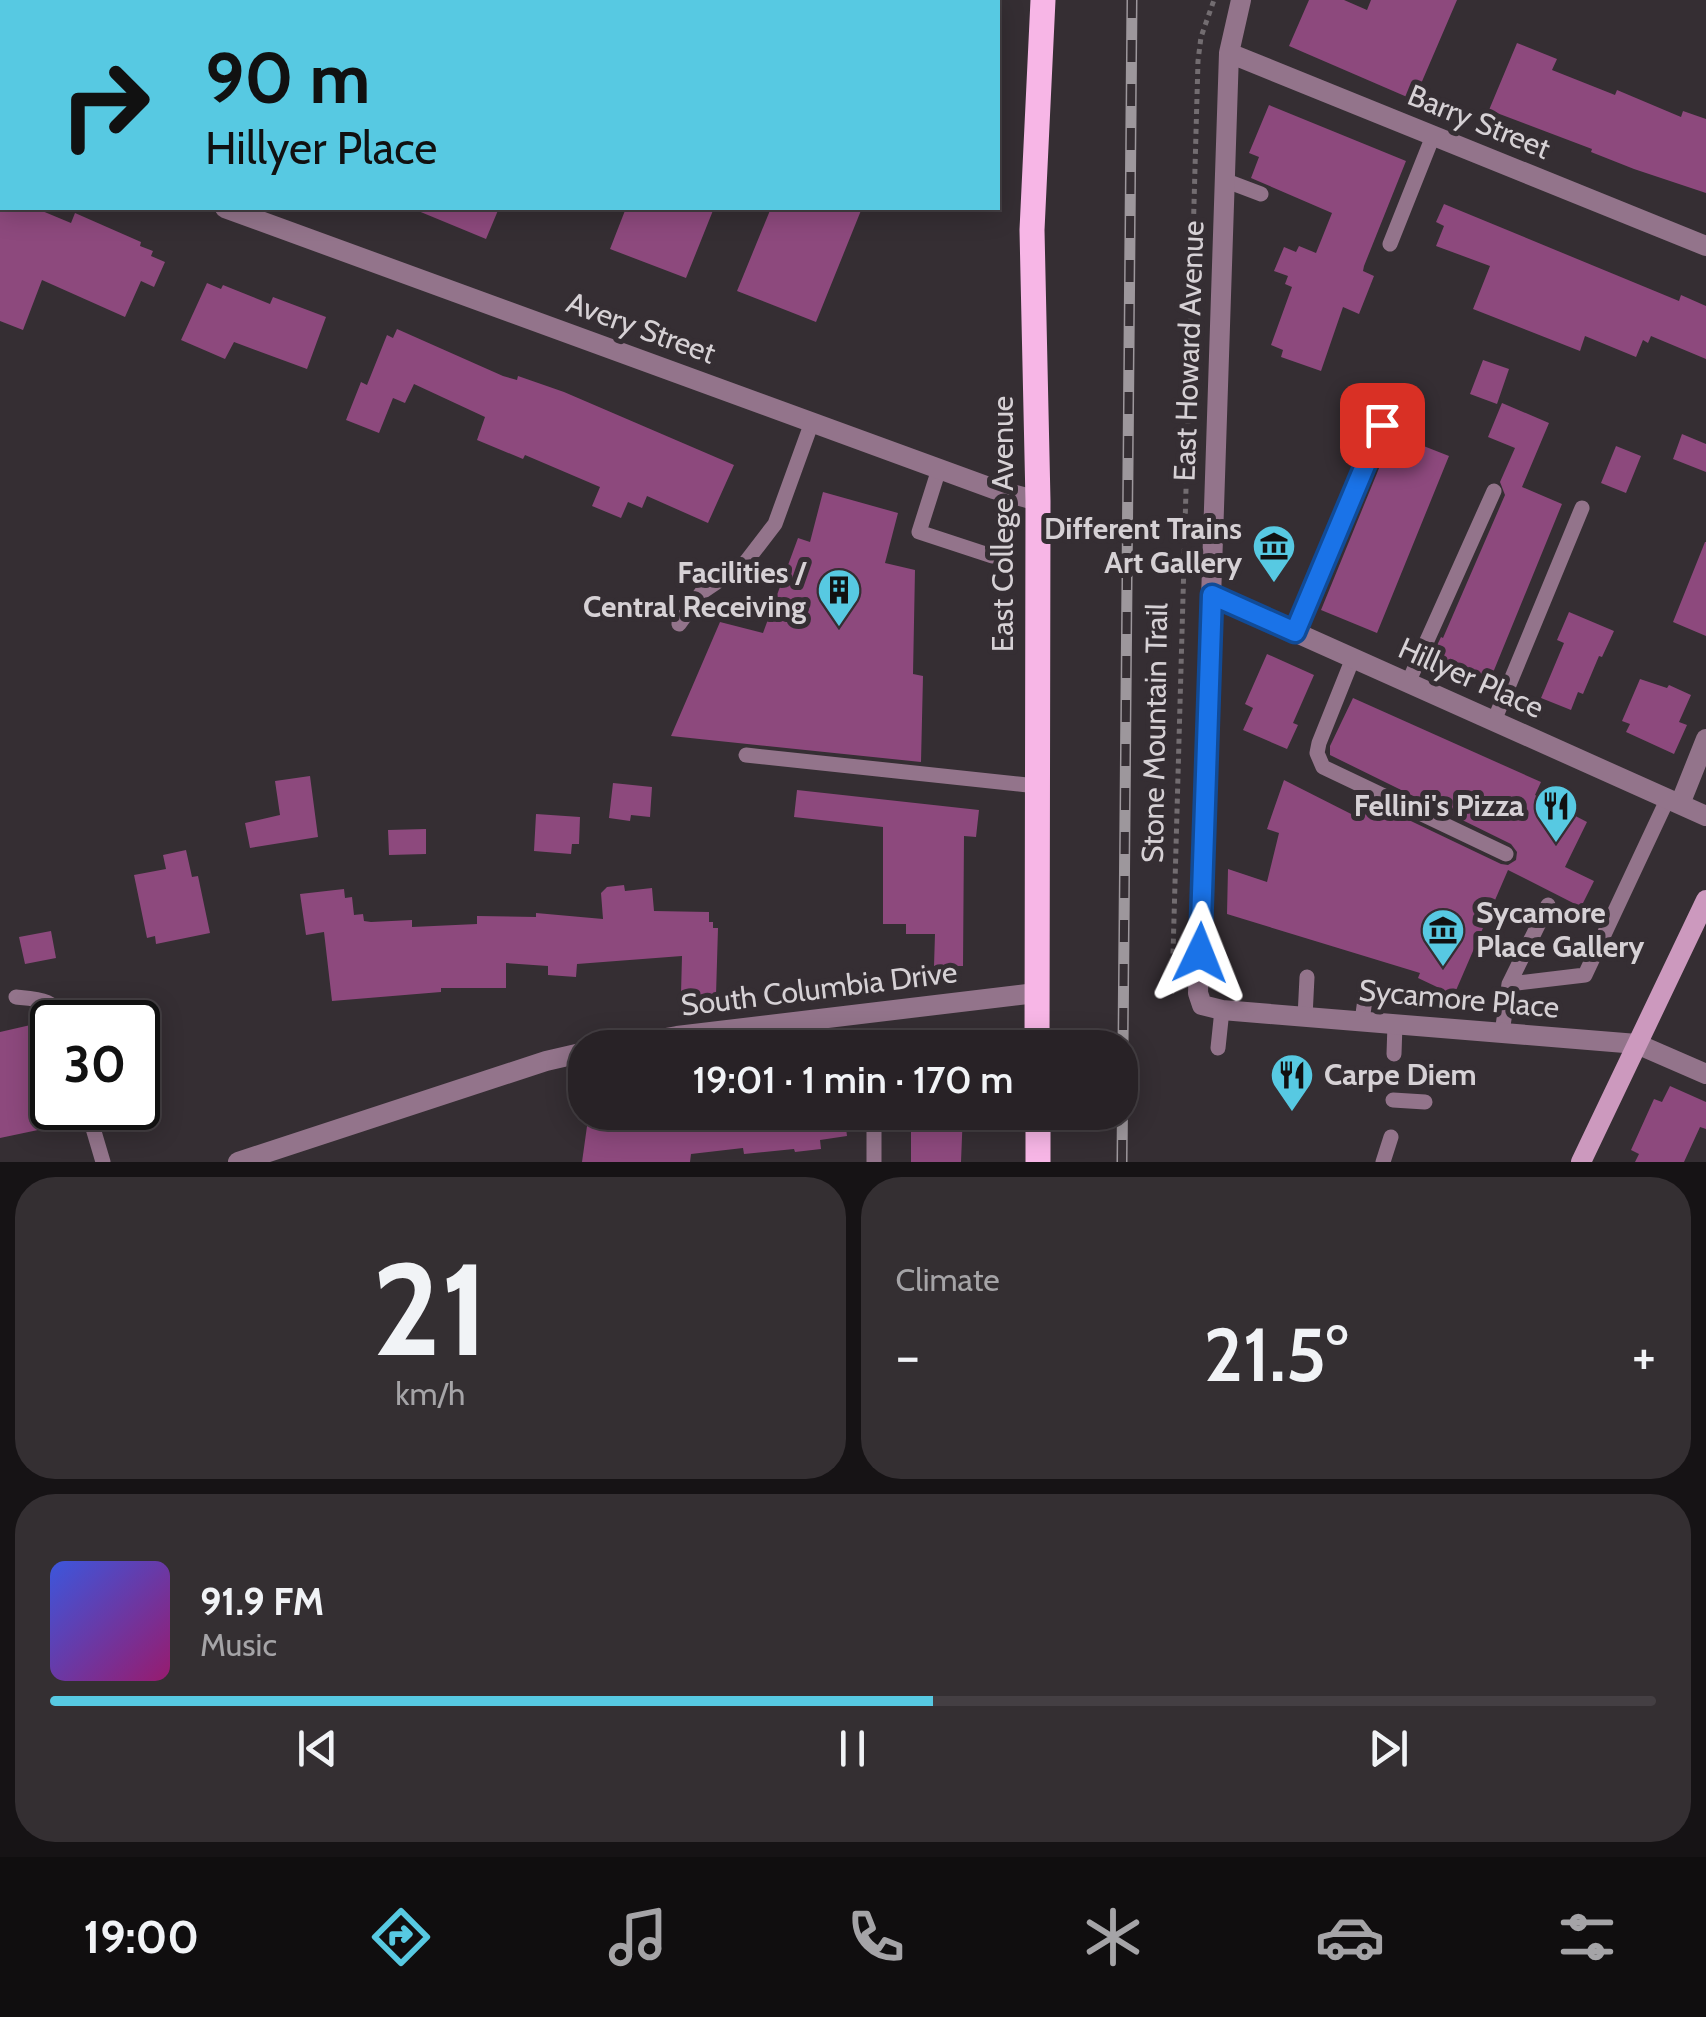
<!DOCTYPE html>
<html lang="en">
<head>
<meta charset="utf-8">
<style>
  :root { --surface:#282226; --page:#342f32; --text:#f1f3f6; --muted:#a5a4a7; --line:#443f43; --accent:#57c9e2 }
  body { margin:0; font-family:Cabin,sans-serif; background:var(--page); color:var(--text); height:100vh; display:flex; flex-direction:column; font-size:38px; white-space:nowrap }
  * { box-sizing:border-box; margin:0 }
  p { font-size:32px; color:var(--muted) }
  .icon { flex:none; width:55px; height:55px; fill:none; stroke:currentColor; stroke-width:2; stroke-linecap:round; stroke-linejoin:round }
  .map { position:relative; height:1162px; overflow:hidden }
  .side { display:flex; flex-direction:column; gap:15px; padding:15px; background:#161315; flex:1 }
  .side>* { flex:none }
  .hud { position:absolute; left:0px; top:0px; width:1000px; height:210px; box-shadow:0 5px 25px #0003,0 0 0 2px var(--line); background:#57c9e2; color:#111; overflow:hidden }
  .speed { position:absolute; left:30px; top:1000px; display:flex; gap:20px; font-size:50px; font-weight:700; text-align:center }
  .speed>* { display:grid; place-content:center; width:130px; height:130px; border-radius:50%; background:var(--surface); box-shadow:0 5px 25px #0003,0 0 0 2px var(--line); line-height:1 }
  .speed .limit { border:5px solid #111; border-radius:15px; background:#fff; color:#111 }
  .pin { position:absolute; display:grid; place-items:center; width:85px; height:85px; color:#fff; margin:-42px; border-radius:20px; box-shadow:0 5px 15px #0006 }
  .me { position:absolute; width:110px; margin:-55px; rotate:2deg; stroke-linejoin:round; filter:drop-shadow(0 0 8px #0008) }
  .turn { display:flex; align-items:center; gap:35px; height:210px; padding:0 40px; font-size:45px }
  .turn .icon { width:130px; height:130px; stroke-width:2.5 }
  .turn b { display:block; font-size:70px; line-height:85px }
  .big { font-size:75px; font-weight:600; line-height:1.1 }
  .side .widget { flex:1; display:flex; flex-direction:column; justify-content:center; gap:15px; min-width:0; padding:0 35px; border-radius:40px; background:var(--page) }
  .side .dial { align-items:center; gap:0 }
  .dial b { font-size:130px; line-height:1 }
  .song { display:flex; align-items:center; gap:30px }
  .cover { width:120px; height:120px; border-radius:15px; background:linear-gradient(135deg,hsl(230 70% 55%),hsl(320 70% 35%)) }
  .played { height:10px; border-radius:5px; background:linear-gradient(90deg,var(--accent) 55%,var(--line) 55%) }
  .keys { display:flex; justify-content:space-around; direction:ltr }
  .heat { display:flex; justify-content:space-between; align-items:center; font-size:55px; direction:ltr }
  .side .tiles { flex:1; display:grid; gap:15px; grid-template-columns:1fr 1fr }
  .widget:last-child { grid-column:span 2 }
  .trip { position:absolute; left:568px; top:1030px; width:570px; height:100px; border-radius:40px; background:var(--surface); box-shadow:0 5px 25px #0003,0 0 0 2px var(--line); font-weight:600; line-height:100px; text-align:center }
  .menu { display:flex; height:160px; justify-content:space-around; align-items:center; background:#100e0f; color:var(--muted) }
  .menu .icon { width:70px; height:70px }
  .menu .current { color:var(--accent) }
  .menu b { font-size:45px; color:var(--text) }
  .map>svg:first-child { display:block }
</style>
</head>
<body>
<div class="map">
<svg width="1706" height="1162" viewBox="0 0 1706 1162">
  <rect width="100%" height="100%" fill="#352e33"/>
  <!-- building -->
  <path fill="#8d497d" d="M1309,0h35l23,10 4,-10h86l-43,100 -125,-54z
    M1517,43l40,16 -5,11 63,25 2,-5 64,27 2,-6 23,8v74l-72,-24 -43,-17 1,-3 -103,-39z
    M1269,105l137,56 -42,105 -1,5 11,5 -15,38 -16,-7 -22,64 -40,-14 2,-7 -12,-5 21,-58 -7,-3 3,-8 -14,-5 10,-24 12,5 3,-6 17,7 16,-40 -81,-35 8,-21 -10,-4z
    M1444,204l235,97 2,-6 25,11v53l-55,-23 -3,7 -5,-3 -7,17 -51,-21 -5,15 -107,-42 17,-43 -54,-20 8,-20 -8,-4z
    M0,208h35l36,15 4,-10 66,29 -1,4 13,5 -2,5 14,6 -11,25 -13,-6 -16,36 -83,-37 -19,50 -23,-9z
    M411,208h88l-13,31z
    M626,208h88l-28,70 -76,-29z
    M771,208h91l-46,114 -79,-31z
    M207,283l14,6 2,-4 47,19 3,-7 53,20 -19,52 -73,-27 -9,17 -44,-19z
    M397,329l106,47 14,4 1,-4 46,16 170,73 -26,58 -61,-27 -5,12 -14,-6 -7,16 -29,-12 8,-19 -75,-32 -2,4 -46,-19 8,-23 -71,-33 -9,19 -12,-5 -14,35 -33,-13 15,-38 6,3 20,-50 6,3z
    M1483,360l26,9 -12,35 -27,-10z
    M1502,403l47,20 -27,64 40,17 -72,176 -58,-24 9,-19 2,1 62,-143 -5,-13 15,-34 -27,-11z
    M1393,434l56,22 -72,177 -56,-23z
    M1682,434l24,10v28l-33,-13z
    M1616,446l25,10 -15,37 -25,-10z
    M823,492l75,21 -13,50 30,7 -2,104 10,2 -2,86 -250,-26 49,-114 43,11 35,-95 12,4z
    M1705,542h1v94l-33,-14z
    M1569,612l45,19 -12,26 -3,-1 -16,38 -5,-2 -7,18 -30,-12 23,-55 -7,-3z
    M1267,654l47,21 -21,48 5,2 -11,24 -44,-19 10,-22 -8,-4z
    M1640,679l27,9 2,-3 22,10 -12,27 8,3 -13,29 -48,-22 4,-8 -8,-3z
    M1353,698l188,84 -6,13 52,27 -22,45 29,14 -13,26 -73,-37 -54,125 -36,-17 2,-5 -193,-59 1,-45 39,13 12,-49 -12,-4 17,-49 79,40 8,-18 130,62 7,1 8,-5 1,-8 -6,-8 -181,-89v-9z
    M310,776l8,61 -68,11 -5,-25 35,-8 -5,-34z
    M613,783l39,4 -2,30 -19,-2 -1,6 -21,-3z
    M797,790l182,20 -3,27 -12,-1 -1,130h-29l1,-32h-29v-10h-23v-97l-89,-10z
    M536,814l44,3 -1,27h-7l-1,10 -37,-3z
    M426,829v25l-37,1 -1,-25z
    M186,850l6,27 6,-1 12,57 -54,11 -1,-8 -8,2 -13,-63 32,-6 -3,-14z
    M624,885l1,6 27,-3 2,23 55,1v10h4v6h5l-2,67 -35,-1 1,-38 -105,8 -1,13 -28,-2v-9l-42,-3v25h-65v4l-109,9 -8,-69 -18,3 -6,-41 44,-5 1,9 7,-1 2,18 9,-1 1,7 7,1 41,-2v7l65,-3v-8l59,1v-4l67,6 -2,-26 6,-6z
    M51,931l5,27 -31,6 -6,-27z
    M48,1021l4,19v68l5,18 -57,12v-106z
    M1670,1086l36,16v27l-6,-2 -16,35h-49l4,-8 -8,-4 23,-51 8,3z
    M589,1112h255l3,24 -27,4 1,9 -26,3 -1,-3 -50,5 -1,-6 -52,6 -1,8h-108z
    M917,1112h46l-2,50h-50v-34h7z"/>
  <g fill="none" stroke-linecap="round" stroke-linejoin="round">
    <!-- path -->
    <path stroke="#736d71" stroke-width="5" stroke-dasharray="5 5" stroke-linecap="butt" d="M1175,992l-3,-2 26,-929 3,-24 13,-37"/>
    <!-- service -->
    <path stroke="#93748b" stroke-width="15" d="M1224,180l37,14
      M1390,244l43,-108
      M939,469l-20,63 73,24
      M679,624l23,-32 43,-29 30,-39 37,-102
      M1295,632l87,-207
      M1353,658l-34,85 -2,10 6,14 183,87
      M1408,683l86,-192
      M1494,721l88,-213
      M746,755l291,31
      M1509,984l76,-9 83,-177
      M16,997c21,2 41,2 48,25
      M1305,1017l2,-40
      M1362,1021l4,-29
      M1502,1033l7,-49 39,-79
      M874,1038v10
      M1218,1048l4,-38
      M1394,1054l1,-30
      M1393,1100l32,2
      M87,1108l16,54
      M874,1112v50
      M1383,1162l8,-25"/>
    <!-- minor -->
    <path stroke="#93748b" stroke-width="20" d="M1241,0l-12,53 -31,940 4,12 20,5 415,34 69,30
      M1229,53l477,193
      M0,113l2,1
      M225,208l769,281 44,12
      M1212,595l494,221
      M1680,804l26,-65"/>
    <!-- tertiary -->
    <path stroke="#93748b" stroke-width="20" d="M609,1048l68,-12 359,-43
      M238,1162l308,-101 39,-9"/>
    <!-- secondary -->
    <path stroke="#cc99be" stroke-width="20" d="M1581,1162l125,-262"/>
    <!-- primary -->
    <path stroke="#f7b6e6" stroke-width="25" d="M1037,1048l1,-547 -6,-271 11,-230
      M1038,1112v50"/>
    <!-- rail casing -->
    <g stroke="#9d979c" stroke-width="11">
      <path id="rail" d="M1122,1162l10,-1162"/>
    </g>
    <!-- rail -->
    <use href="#rail" stroke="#352e33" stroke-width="8" stroke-dasharray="22" stroke-linecap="butt"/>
  </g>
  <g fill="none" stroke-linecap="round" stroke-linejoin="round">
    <!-- route casing -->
    <g stroke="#114b97" stroke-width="25">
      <path id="route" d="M1200,953l12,-358 83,37 87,-207"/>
    </g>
    <!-- route -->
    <use href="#route" stroke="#1a73e8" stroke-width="18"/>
  </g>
  <!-- icons -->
  <defs>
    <g id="museum-pin" transform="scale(2.25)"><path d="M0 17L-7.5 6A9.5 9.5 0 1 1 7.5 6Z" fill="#57c9e2" stroke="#352e33"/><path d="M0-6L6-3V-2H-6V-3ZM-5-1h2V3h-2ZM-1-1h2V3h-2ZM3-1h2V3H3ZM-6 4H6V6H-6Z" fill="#111"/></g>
    <g id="building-pin" transform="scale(2.25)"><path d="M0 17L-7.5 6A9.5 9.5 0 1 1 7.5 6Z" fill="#57c9e2" stroke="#352e33"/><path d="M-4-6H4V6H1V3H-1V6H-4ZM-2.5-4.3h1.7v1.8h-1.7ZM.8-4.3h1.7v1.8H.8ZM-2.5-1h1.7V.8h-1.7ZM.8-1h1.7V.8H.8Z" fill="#111"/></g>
    <g id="restaurant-pin" transform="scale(2.25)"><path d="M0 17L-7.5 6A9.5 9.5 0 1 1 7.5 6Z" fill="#57c9e2" stroke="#352e33"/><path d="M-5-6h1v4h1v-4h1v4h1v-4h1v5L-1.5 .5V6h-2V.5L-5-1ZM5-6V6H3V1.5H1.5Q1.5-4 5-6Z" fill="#111"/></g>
  </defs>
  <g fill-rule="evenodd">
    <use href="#museum-pin" x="1274" y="546"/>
    <use href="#building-pin" x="839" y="590"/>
    <use href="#restaurant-pin" x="1556" y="806"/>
    <use href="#museum-pin" x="1443" y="930"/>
    <use href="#restaurant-pin" x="1292" y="1075"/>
  </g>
  <g text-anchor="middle" stroke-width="10" stroke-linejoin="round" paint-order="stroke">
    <!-- street labels -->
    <g font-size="30" fill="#d6d1d5" stroke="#352e33">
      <text transform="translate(1479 122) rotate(22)" y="10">Barry Street</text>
      <text transform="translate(641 328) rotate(20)" y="10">Avery Street</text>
      <text transform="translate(1189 351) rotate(-88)" y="10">East Howard Avenue</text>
      <text transform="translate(1003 524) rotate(-90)" y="10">East College Avenue</text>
      <text transform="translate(1471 678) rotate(24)" y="10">Hillyer Place</text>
      <text transform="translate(1155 733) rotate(-89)" y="10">Stone Mountain Trail</text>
      <text transform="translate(819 989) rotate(-7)" y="10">South Columbia Drive</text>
      <text transform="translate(1459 999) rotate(5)" y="10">Sycamore Place</text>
    </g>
    <!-- poi labels -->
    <g font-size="30" font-weight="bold" fill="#d6d1d5" stroke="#352e33" text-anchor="end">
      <text x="1242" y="539">Different Trains<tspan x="1242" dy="34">Art Gallery</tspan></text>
      <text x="806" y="583">Facilities /<tspan x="806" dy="34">Central Receiving</tspan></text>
      <text x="1524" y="816">Fellini's Pizza</text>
      <text x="1476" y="923" text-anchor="start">Sycamore<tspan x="1476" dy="34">Place Gallery</tspan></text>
      <text x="1324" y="1085" text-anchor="start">Carpe Diem</text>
    </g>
  </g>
</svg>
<div class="speed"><div class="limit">30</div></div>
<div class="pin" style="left:1382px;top:425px;background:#d93025"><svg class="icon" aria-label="arrive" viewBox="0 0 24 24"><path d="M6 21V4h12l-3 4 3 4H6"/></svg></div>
<svg class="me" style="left:1200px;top:953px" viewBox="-20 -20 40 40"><path d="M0-17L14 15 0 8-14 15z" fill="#1a73e8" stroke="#fff" stroke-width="4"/></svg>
<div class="trip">19:01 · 1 min · 170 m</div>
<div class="hud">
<div class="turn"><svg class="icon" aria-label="right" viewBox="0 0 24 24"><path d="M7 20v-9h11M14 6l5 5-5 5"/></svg><div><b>90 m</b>Hillyer Place</div></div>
</div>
</div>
<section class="side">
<div class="tiles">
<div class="widget dial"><b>21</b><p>km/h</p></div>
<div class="widget"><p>Climate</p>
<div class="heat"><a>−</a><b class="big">21.5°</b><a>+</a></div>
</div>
<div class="widget">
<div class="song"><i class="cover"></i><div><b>91.9 FM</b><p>Music</p></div></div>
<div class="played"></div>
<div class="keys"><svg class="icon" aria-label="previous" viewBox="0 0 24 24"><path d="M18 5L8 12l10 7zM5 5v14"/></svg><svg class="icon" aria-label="pause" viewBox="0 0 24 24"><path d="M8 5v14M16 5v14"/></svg><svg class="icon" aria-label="next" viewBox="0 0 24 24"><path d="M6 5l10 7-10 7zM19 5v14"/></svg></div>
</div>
</div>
</section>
<nav class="menu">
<b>19:00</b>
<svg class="icon current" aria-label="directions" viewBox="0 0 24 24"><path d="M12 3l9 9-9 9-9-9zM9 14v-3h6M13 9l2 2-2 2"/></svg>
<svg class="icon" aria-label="music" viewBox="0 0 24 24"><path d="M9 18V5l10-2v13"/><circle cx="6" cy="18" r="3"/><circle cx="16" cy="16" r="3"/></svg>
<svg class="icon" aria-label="phone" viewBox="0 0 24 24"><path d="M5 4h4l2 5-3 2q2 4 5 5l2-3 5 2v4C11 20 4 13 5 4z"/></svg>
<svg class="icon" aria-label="climate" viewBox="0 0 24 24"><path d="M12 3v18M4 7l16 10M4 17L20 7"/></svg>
<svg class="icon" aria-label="car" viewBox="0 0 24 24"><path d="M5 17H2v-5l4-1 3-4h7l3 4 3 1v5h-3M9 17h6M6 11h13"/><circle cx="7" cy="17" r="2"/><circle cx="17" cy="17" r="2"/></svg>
<svg class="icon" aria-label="filters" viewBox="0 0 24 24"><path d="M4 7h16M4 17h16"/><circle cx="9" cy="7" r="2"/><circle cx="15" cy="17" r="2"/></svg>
</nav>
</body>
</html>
